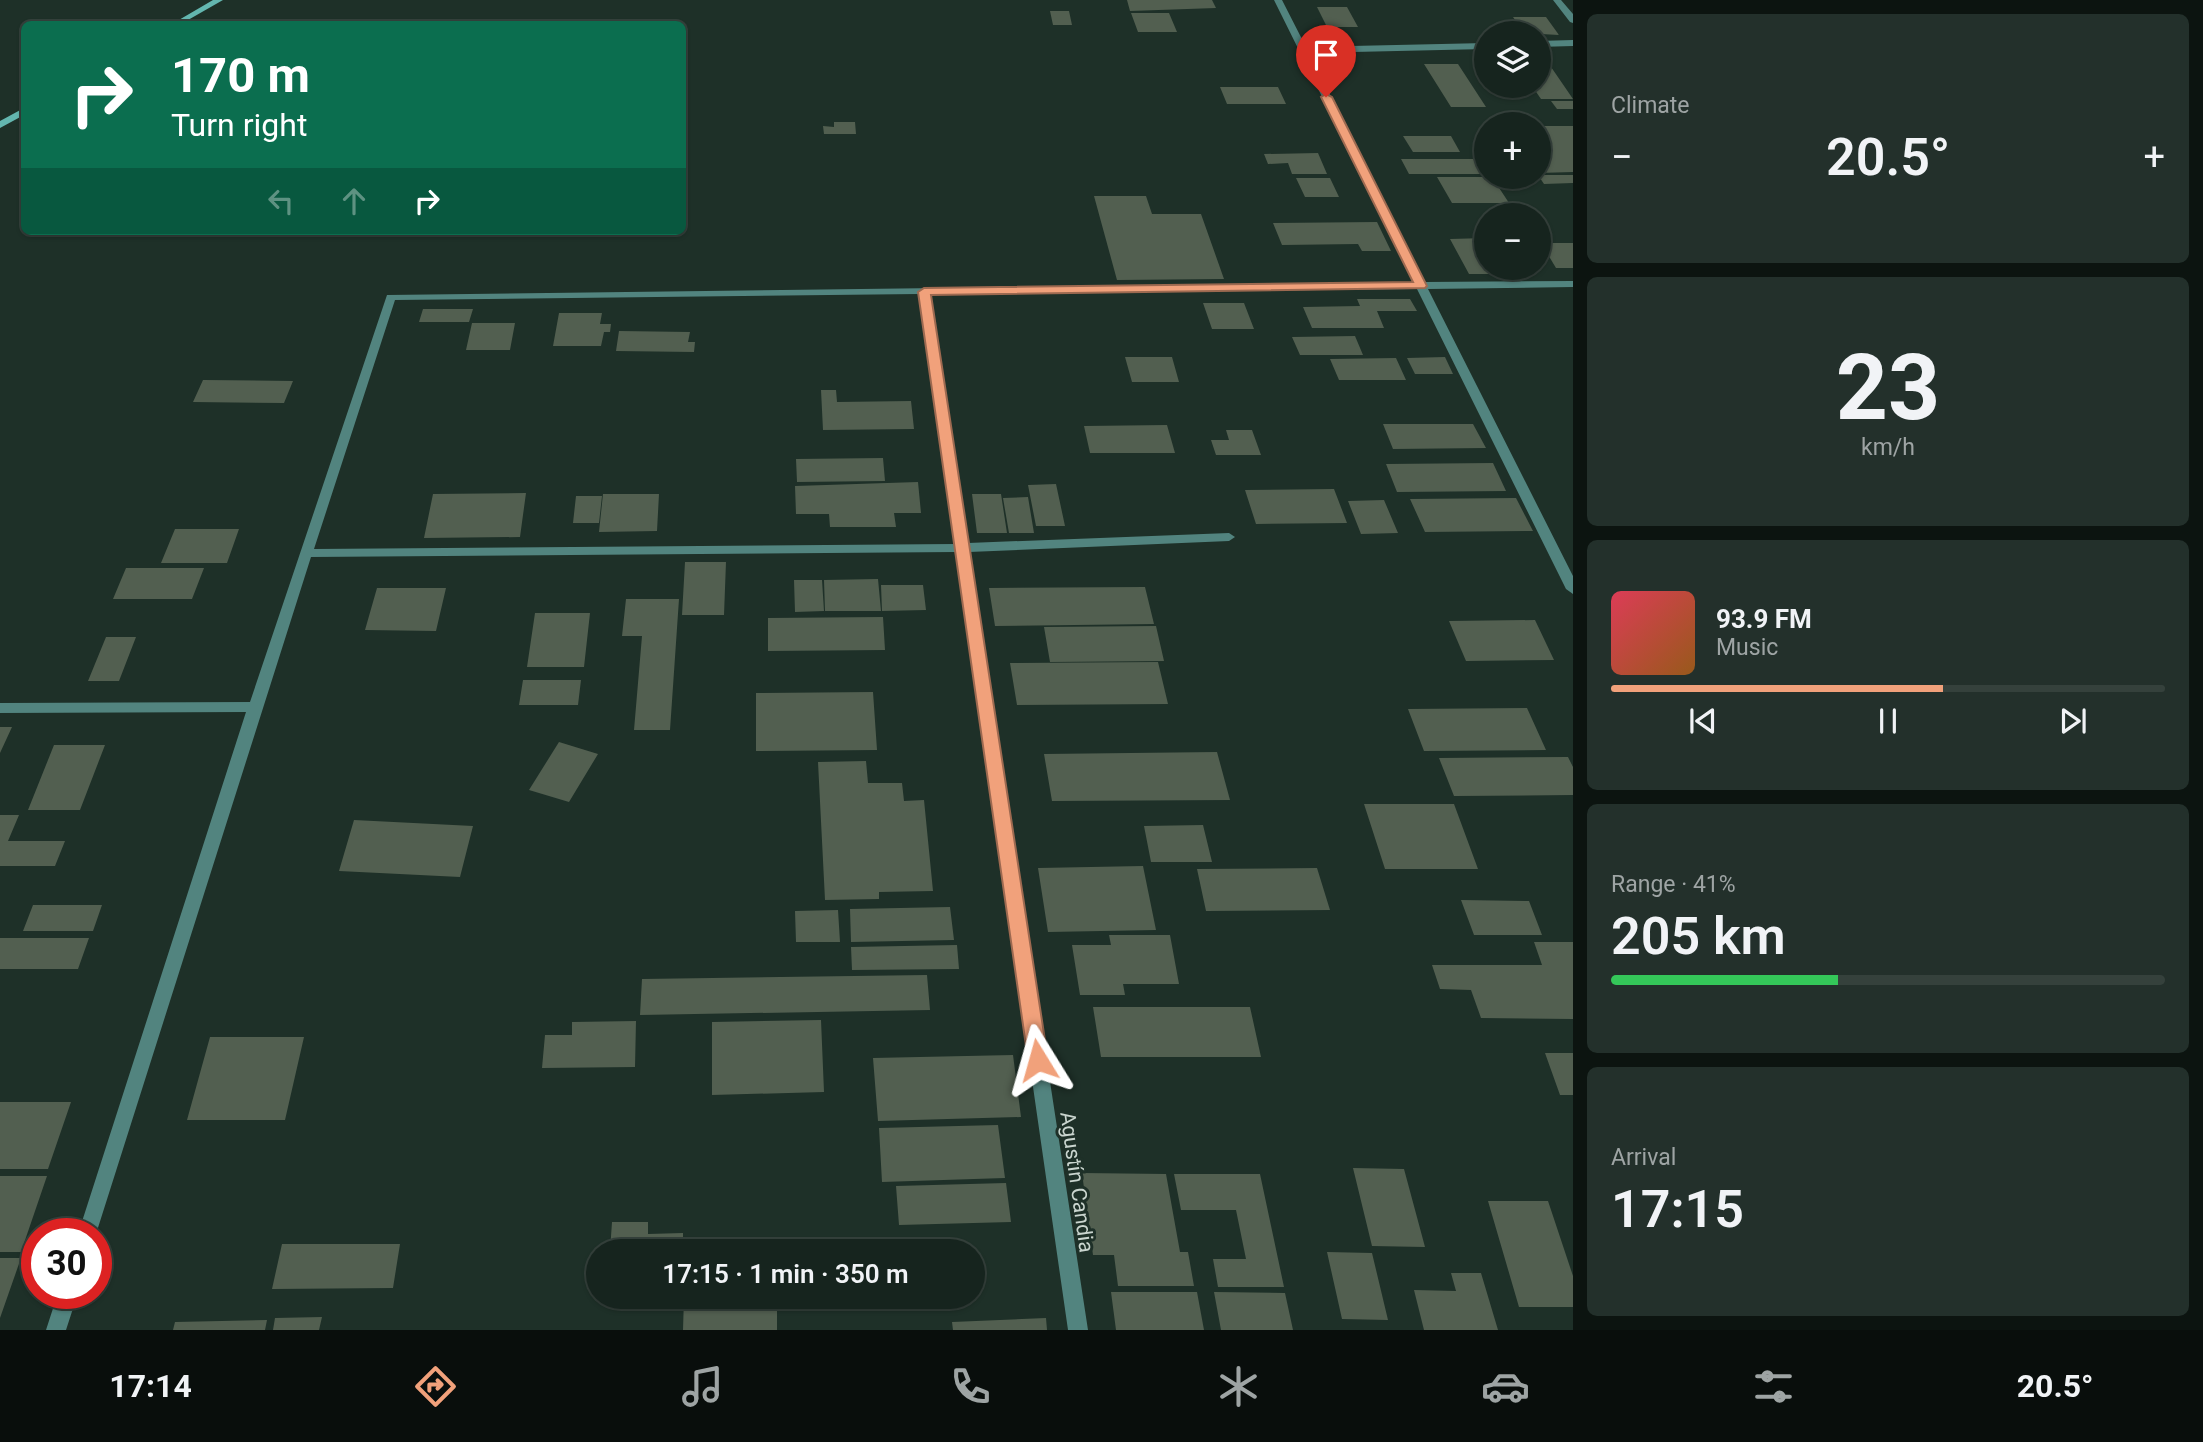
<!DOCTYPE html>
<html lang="en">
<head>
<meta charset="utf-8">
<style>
  :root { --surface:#16241e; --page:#23302b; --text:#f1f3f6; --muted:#9ea4a4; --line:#35413c; --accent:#f1a17b }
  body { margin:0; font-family:Roboto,sans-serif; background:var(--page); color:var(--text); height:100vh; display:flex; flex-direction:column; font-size:26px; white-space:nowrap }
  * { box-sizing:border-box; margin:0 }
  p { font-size:23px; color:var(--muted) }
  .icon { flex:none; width:38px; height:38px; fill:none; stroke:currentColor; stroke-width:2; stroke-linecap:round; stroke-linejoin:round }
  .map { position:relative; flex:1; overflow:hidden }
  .drawer { display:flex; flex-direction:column; gap:14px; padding:14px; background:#0c1410; width:630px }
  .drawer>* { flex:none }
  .banner { position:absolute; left:21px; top:21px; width:665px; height:214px; border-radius:10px; box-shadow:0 2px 5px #0004,0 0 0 2px var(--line); background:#0b6e4f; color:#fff; overflow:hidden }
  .fabs { position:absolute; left:1474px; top:21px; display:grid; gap:14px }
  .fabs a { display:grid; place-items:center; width:77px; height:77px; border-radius:50%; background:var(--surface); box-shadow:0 2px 5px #0004,0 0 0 2px var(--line); font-size:35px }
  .speed { position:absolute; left:21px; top:1218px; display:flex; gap:14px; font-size:35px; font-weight:700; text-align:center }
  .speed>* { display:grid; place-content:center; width:91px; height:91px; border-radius:50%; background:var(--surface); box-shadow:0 2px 5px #0004,0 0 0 2px var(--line); line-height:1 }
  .speed .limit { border:10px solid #d22; background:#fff; color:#111 }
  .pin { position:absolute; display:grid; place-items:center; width:60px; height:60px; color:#fff; margin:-72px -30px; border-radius:50% 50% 50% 0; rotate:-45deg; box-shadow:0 0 7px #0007 }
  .pin .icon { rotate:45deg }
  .me { position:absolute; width:77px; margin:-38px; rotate:352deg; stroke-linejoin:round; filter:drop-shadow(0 0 5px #0008) }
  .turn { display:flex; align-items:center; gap:24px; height:147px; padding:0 35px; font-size:32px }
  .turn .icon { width:91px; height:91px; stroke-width:2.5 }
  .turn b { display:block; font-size:49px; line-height:60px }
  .lanes { display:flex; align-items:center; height:66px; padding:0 35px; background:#0003; justify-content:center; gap:35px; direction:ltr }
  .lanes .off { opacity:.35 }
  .big { font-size:52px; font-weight:600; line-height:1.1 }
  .drawer .tile { flex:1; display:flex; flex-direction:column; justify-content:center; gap:10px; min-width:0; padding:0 24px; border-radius:10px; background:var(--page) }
  .drawer .dial { align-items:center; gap:0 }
  .dial b { font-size:91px; line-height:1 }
  .song { display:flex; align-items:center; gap:21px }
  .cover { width:84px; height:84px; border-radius:10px; background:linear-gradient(135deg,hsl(350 70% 55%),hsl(30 70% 35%)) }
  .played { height:7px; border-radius:4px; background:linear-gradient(90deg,var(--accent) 60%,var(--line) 60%) }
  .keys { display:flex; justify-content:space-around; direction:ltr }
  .heat { display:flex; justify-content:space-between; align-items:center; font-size:38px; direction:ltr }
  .charge { height:10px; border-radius:5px; background:linear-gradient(90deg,#34c759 41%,var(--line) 0) }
  .trip { position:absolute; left:586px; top:1239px; width:399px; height:70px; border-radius:35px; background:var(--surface); box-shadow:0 2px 5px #0004,0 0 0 2px var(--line); font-weight:600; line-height:70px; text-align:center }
  .menu { display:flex; height:112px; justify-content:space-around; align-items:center; background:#090e0c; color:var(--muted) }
  .menu .icon { width:49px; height:49px }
  .menu .active { color:var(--accent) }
  .menu b { font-size:32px; color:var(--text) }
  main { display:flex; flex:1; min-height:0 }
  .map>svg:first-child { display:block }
</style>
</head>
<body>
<main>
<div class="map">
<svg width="1573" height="1330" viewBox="0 0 1573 1330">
  <rect width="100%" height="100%" fill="#1e3028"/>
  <!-- building -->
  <path fill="#525f50" d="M1127,0h85l4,8 -86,3z
    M1317,7h30l11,20h-31z
    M1050,11h19l3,14h-19z
    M1131,13h38l8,19h-39z
    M1513,17h33l13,18 -35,-2z
    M1424,64h34l28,43h-35z
    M1538,64h11l24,35h-32l-9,-13h6z
    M1220,87h58l8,17h-59z
    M1551,101h22v8h-16z
    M834,122h21l1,12h-32l-1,-8 11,1z
    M1538,126h35v46l-35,1z
    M1403,136h48l9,16h-47z
    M1318,153l9,21h-35l-4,-11 -20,1 -4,-10z
    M1401,159h80l5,9v6h-77z
    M1538,175h35v8l-29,1z
    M1437,177h55l17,26h-57z
    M1296,178h34l9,19h-34z
    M1094,196h52l6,18h49l23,65 -107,1z
    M1377,222l14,29h-29l-4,-7 -76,1 -9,-22z
    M1486,238v30h16l4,6h-37l-19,-35z
    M1541,243h32v25h-17z
    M1357,299h53l7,12h-40l7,17h-72l-9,-21 57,-1z
    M1203,303h41l10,26h-42z
    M423,309h50l-4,13h-50z
    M559,313h43l-2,11h11l-1,8h-6l-3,14h-48z
    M472,323h43l-5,27h-44z
    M619,331l71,1 -2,10h7l-1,10 -78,-1z
    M1355,336l8,19h-63l-8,-18z
    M1125,357h47l7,25h-47z
    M1445,357l8,17h-38l-8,-16z
    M1396,358l10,22h-67l-9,-21z
    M203,380l90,1 -9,22 -91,-1z
    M821,390h15l1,12 74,-1 3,28 -91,1z
    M1383,424h90l13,24 -93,1z
    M1167,425l8,28h-85l-6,-27z
    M1226,430h26l9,25h-45l-5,-15h18z
    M883,458l2,23 -88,1 -1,-23z
    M1493,463l13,28 -109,1 -11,-28z
    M918,482l3,31h-27l2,14h-66l-1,-13h-33l-1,-28z
    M1056,484l9,42h-29l-8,-41z
    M1334,489l13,34 -91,1 -11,-34z
    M526,493l-6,44 -96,1 9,-44z
    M603,494h56l-2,37 -58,1z
    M972,494h29l6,39h-30z
    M576,496h26l-3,27h-26z
    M1028,497l6,36h-25l-6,-35z
    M1516,498l17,33 -108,1 -15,-33z
    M1384,500l14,33 -37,1 -13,-33z
    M175,529h64l-12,34h-66z
    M685,562h41l-2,53h-42z
    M126,568h78l-12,31h-79z
    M878,579l3,32h-56l-1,-31z
    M794,580h28l2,31 -29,1z
    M881,585h42l3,25 -44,1z
    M1145,587l9,37 -159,2 -6,-38z
    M377,588h69l-10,43 -71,-1z
    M626,599h53l-9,131h-36l8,-94h-20z
    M535,613h55l-6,54h-57z
    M883,617l2,33 -117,1v-33z
    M1535,620l19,40 -88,1 -17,-40z
    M1156,626l8,35 -114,1 -6,-35z
    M106,637h30l-17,44h-31z
    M1158,662l10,42 -151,1 -7,-42z
    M523,680h58l-3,25h-59z
    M873,692l4,58 -121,1v-58z
    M1527,708l19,42 -122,1 -16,-42z
    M0,727h12l-12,26z
    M559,742l39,12 -29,48 -40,-12z
    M54,745h51l-25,65h-52z
    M1217,752l13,48 -178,1 -8,-47z
    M1568,757l5,10v28l-119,1 -15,-38z
    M866,761l2,22h34l2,18 20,-1 9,91 -54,1v7l-54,1 -7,-138z
    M1364,804h90l24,65h-93z
    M0,815h19l-11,26h57l-10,25h-55z
    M354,820l119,6 -13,51 -121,-6z
    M1203,825l9,37h-61l-7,-36z
    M1143,866l13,64 -108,2 -10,-64z
    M1317,868l13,42 -124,1 -9,-42z
    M1461,900l68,1 13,34h-68z
    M33,905h69l-9,26h-70z
    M950,907l4,33 -103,2 -1,-33z
    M838,910l2,32h-44l-1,-31z
    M1109,935h61l9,49h-56l2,11h-45l-8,-50h39z
    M0,938h89l-11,31h-78z
    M1534,942h39v77l-92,-1 -10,-28 -31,-1 -8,-24h110z
    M957,945l2,24 -107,1 -1,-23z
    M927,975l3,35 -290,5 2,-36z
    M1093,1007h157l11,50h-160z
    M821,1020l3,72 -112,3v-73z
    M636,1021l-1,46 -93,1 3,-33h27v-13z
    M210,1037h94l-19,83h-98z
    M1545,1053h28v42h-13z
    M1013,1055l8,62 -143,4 -5,-63z
    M0,1102h71l-23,67h-48z
    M998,1125l7,53 -123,4 -3,-54z
    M1353,1168l51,1 21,78 -53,-1z
    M1082,1173l84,1 14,78h8l6,34h-76l-4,-31h-21z
    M1174,1174h86l24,113h-66l-5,-28h33l-10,-49h-55z
    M0,1176h47l-26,76h-21z
    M1006,1183l5,39 -112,3 -3,-39z
    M1488,1201h60l25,75v31h-54z
    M612,1222h36v12l35,-1v18h-73z
    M282,1244h118l-7,44 -121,1z
    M1327,1252l45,1 16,67 -46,-1z
    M0,1258h21l-21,60z
    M1451,1273h30l17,57h-74l-10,-40 42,1z
    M1111,1292h86l7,38h-88z
    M1214,1292l71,1 8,37h-72z
    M607,1297h74v6l-75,1z
    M684,1297h93v33h-94z
    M322,1317l-3,13h-46l2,-12z
    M1046,1318l1,12h-94l-1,-8z
    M267,1320l-2,10h-92l2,-8z"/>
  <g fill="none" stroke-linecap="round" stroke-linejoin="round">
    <!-- street -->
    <path fill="#52847f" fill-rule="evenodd" d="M1274,0h8l24,47 180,-4v6l-177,4 116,229 148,-1v6l-145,2 145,287v18l-7,-5 -149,-300 -487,5 38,249 261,-10 6,4 -6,4 -260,11 119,778h-20l-112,-778 -645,5 -215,677h-18l168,-522 -246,1v-10l250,-1 137,-407 1027,-13zM919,294l36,250 -641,5 81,-249z
      M1553,0h8l12,14v9l-3,-1z
      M1573,40v6l-35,1v-6z
      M58,1293h20l-12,37h-20z"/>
    <!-- secondary -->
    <path fill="#63b6af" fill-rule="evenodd" d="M213,0h10l-42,24h-9z
      M24,108v7l-24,13v-7z"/>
  </g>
  <!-- route -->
  <path fill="#f1a17b" stroke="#9d6950" stroke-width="2" d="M1326,94l6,3 95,189 -2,2 -494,7 117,765 -3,6 -7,3 -7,-3 -3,-6 -110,-768 6,-4 489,-6 -92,-185z"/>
  <g text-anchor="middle" stroke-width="6" stroke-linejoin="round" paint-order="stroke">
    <!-- street labels -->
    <g font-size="21" fill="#cad5cf" stroke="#1e3028">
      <text transform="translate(1077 1182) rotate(82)" y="7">Agustín Candia</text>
    </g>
  </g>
</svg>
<div class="fabs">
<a><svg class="icon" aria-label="layers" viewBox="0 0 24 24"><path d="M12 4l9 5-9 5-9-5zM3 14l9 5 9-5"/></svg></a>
<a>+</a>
<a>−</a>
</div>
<div class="speed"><div class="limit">30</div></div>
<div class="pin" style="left:1326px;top:97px;background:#d93025"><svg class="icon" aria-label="arrive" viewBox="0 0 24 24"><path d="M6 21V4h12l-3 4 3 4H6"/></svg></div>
<svg class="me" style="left:1038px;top:1060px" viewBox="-20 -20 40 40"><path d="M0-17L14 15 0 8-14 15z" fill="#f1a17b" stroke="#fff" stroke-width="4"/></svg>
<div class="trip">17:15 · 1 min · 350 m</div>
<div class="banner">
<div class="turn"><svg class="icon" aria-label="right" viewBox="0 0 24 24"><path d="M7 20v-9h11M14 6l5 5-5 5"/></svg><div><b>170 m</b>Turn right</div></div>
<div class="lanes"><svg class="icon off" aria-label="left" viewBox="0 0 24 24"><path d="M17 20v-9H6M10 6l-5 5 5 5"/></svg><svg class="icon off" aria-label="ahead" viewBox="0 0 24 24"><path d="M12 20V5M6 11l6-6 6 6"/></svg><svg class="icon" aria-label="right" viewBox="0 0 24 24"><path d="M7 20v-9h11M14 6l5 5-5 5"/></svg></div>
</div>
</div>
<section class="drawer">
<div class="tile"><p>Climate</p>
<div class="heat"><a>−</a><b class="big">20.5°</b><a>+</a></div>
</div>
<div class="tile dial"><b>23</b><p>km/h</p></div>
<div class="tile">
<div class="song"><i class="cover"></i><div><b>93.9 FM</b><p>Music</p></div></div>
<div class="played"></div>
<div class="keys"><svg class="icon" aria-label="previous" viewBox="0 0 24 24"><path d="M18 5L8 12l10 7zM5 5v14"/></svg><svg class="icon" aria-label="pause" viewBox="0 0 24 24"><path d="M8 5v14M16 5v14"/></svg><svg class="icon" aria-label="next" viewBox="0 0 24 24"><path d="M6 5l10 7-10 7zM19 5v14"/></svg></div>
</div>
<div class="tile"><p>Range · 41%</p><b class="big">205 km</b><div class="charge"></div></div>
<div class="tile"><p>Arrival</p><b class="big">17:15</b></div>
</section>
</main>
<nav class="menu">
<b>17:14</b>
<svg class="icon active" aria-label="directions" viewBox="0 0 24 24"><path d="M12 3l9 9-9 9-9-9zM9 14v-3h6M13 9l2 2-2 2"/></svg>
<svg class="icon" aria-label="music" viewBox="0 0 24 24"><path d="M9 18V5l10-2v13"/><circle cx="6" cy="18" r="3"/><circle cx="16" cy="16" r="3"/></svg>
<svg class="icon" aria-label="phone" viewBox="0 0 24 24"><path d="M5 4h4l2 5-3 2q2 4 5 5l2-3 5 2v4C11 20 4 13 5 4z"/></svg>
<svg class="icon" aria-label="climate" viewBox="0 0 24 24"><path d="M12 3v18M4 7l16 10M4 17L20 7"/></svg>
<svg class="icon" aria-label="car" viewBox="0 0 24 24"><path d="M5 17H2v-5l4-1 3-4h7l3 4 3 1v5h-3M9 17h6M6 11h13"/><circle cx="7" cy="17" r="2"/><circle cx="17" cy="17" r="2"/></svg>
<svg class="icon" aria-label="filters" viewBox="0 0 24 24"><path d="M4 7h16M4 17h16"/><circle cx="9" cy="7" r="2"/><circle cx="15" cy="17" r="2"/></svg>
<b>20.5°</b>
</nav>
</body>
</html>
